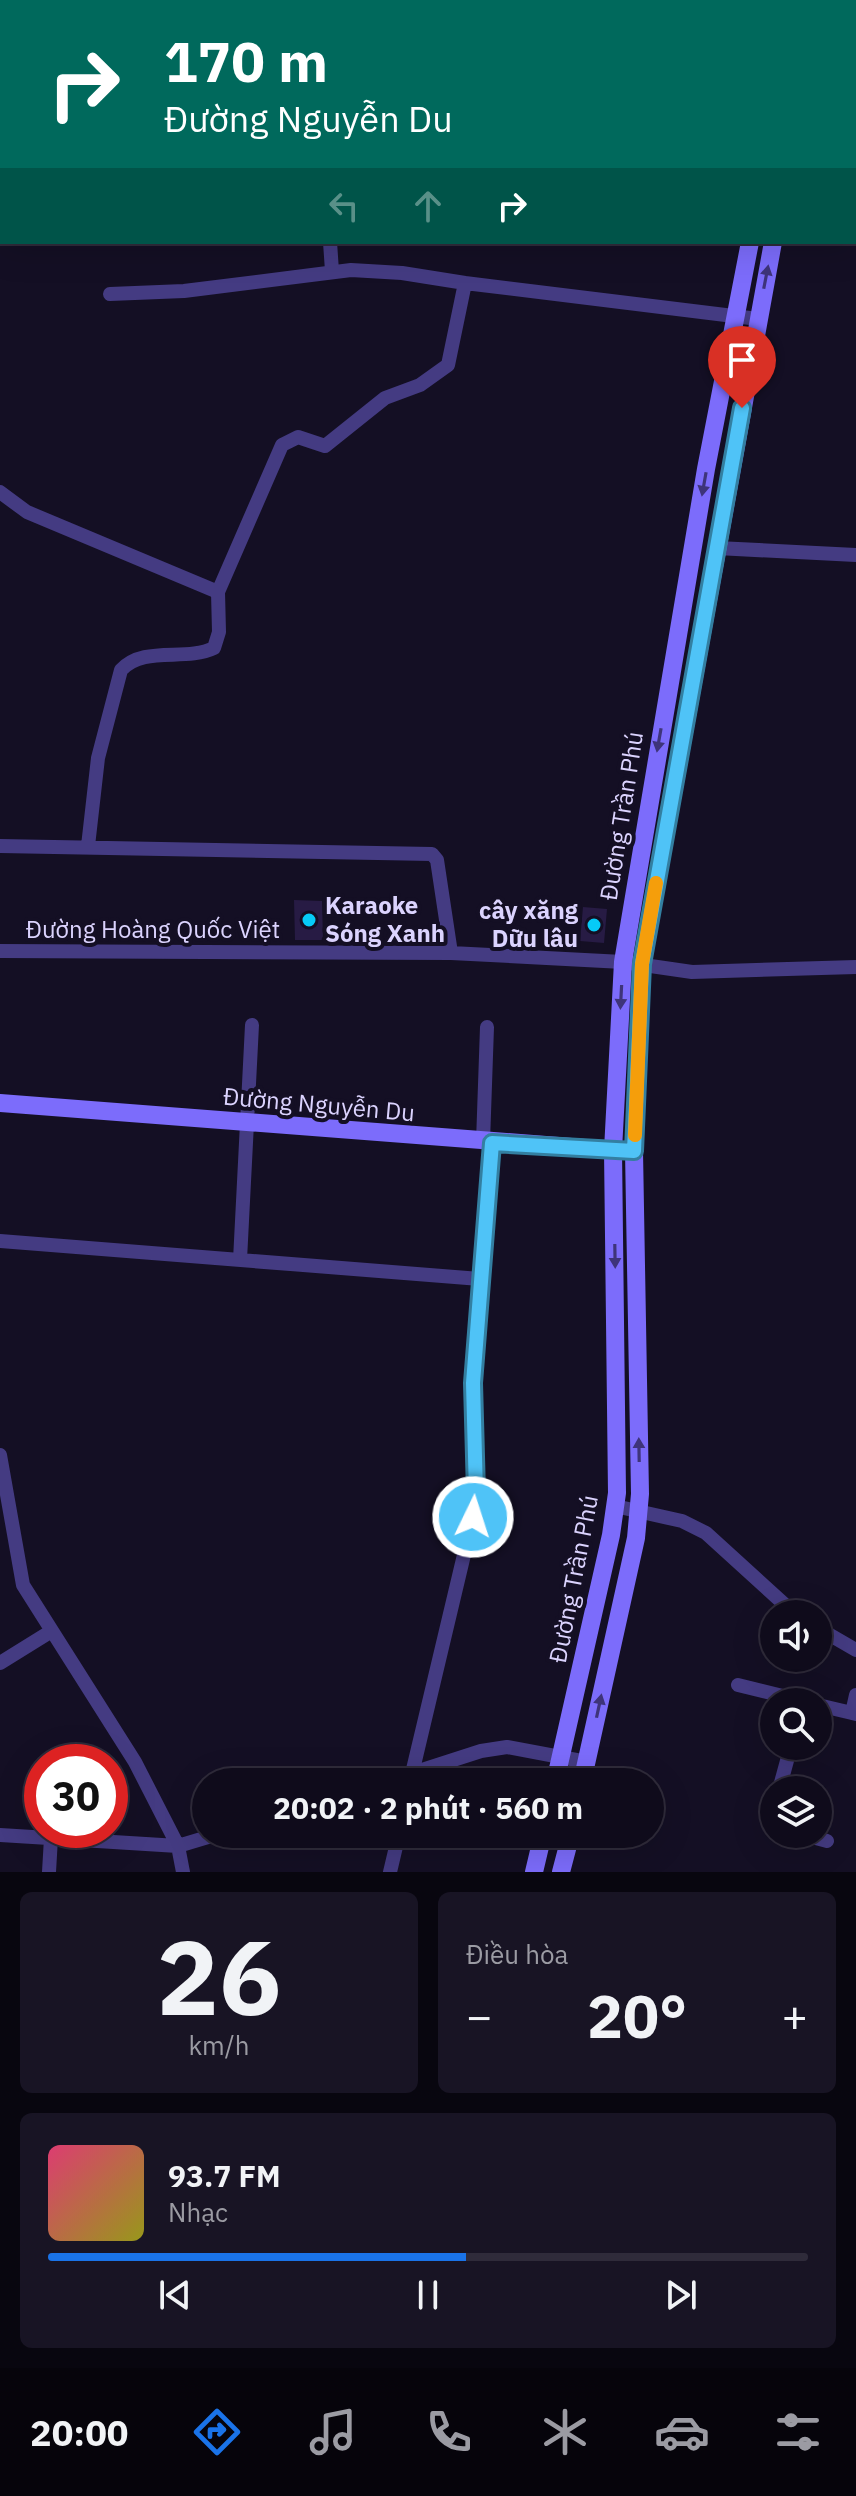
<!DOCTYPE html>
<html lang="vi">
<head>
<meta charset="utf-8">
<style>
  :root { --surface:#0f0b1b; --page:#181424; --text:#f1f3f6; --muted:#9b9ba3; --line:#2f2b3a; --accent:#1a73e8 }
  body { margin:0; font-family:"IBM Plex Sans",sans-serif; background:var(--page); color:var(--text); height:100vh; display:flex; flex-direction:column; font-size:30px; white-space:nowrap }
  * { box-sizing:border-box; margin:0 }
  p { font-size:26px; color:var(--muted) }
  .icon { flex:none; width:44px; height:44px; fill:none; stroke:currentColor; stroke-width:2; stroke-linecap:round; stroke-linejoin:round }
  .map { position:relative; height:1872px; overflow:hidden }
  .side { display:flex; flex-direction:column; gap:20px; padding:20px; background:#08060f; flex:1 }
  .side>* { flex:none }
  .guide { position:absolute; left:0px; top:0px; width:856px; height:244px; box-shadow:0 8px 32px #0002,0 0 0 2px var(--line); background:#00695c; color:#fff; overflow:hidden }
  .controls { position:absolute; left:760px; top:1600px; display:grid; gap:16px }
  .controls a { display:grid; place-items:center; width:72px; height:72px; border-radius:50%; background:var(--surface); box-shadow:0 8px 32px #0002,0 0 0 2px var(--line); font-size:40px }
  .speed { position:absolute; left:24px; top:1744px; display:flex; gap:16px; font-size:40px; font-weight:700; text-align:center }
  .speed>* { display:grid; place-content:center; width:104px; height:104px; border-radius:50%; background:var(--surface); box-shadow:0 8px 32px #0002,0 0 0 2px var(--line); line-height:1 }
  .speed .limit { border:12px solid #d22; background:#fff; color:#111 }
  .pin { position:absolute; display:grid; place-items:center; width:68px; height:68px; color:#fff; margin:-82px -34px; border-radius:50% 50% 50% 0; rotate:-45deg; box-shadow:0 0 8px #0007 }
  .pin .icon { rotate:45deg }
  .me { position:absolute; width:88px; margin:-44px; rotate:4deg; stroke-linejoin:round; filter:drop-shadow(0 0 6px #0008) }
  .turn { display:flex; align-items:center; gap:28px; height:168px; padding:0 32px; font-size:36px }
  .turn .icon { width:104px; height:104px; stroke-width:2.5 }
  .turn b { display:block; font-size:56px; line-height:68px }
  .lanes { display:flex; align-items:center; height:76px; padding:0 32px; background:#0003; justify-content:center; gap:40px; direction:ltr }
  .lanes .off { opacity:.35 }
  .big { font-size:60px; font-weight:700; line-height:1.1 }
  .side .tile { flex:1; display:flex; flex-direction:column; justify-content:center; gap:12px; min-width:0; padding:0 28px; border-radius:12px; background:var(--page) }
  .side .dial { align-items:center; gap:0 }
  .dial b { font-size:104px; line-height:1 }
  .song { display:flex; align-items:center; gap:24px }
  .cover { width:96px; height:96px; border-radius:12px; background:linear-gradient(135deg,hsl(340 70% 55%),hsl(60 70% 35%)) }
  .played { height:8px; border-radius:4px; background:linear-gradient(90deg,var(--accent) 55%,var(--line) 55%) }
  .keys { display:flex; justify-content:space-around; direction:ltr }
  .heat { display:flex; justify-content:space-between; align-items:center; font-size:44px; direction:ltr }
  .side .tiles { flex:1; display:grid; gap:20px; grid-template-columns:1fr 1fr }
  .tile:last-child { grid-column:span 2 }
  .trip { position:absolute; left:192px; top:1768px; width:472px; height:80px; border-radius:40px; background:var(--surface); box-shadow:0 8px 32px #0002,0 0 0 2px var(--line); font-weight:700; line-height:80px; text-align:center }
  .menu { display:flex; height:128px; justify-content:space-around; align-items:center; background:#06040b; color:var(--muted) }
  .menu .icon { width:56px; height:56px }
  .menu .current { color:var(--accent) }
  .menu b { font-size:36px; color:var(--text) }
  .map>svg:first-child { display:block }
</style>
</head>
<body>
<div class="map">
<svg width="856" height="1872" viewBox="0 0 856 1872">
  <rect width="100%" height="100%" fill="#140f24"/>
  <!-- building -->
  <path fill="#271b44" d="M294,900l28,1 1,39h-28z
    M583,907l24,2 -3,34 -24,-2z"/>
  <g fill="none" stroke-linecap="round" stroke-linejoin="round">
    <!-- street -->
    <path stroke="#443b82" stroke-width="14" d="M0,29h2
      M330,242l2,29
      M110,294l74,-3 167,-21 51,3 63,10
      M0,492l27,20 191,80
      M717,548l139,7
      M0,846l432,8 5,6 14,93
      M88,846l10,-88 23,-88c23,-25 64,-8 93,-22l5,-16 -1,-40 64,-147 16,-8 27,9 60,-48 35,-13 28,-20 17,-82 293,36
      M0,951l451,2 172,9 69,10 164,-5
      M483,1142l4,-115
      M0,1241l480,38
      M240,1260l12,-235
      M0,1455l23,130 112,177 43,84 5,26
      M615,1506l67,15 24,12 89,81
      M818,1628l38,22
      M0,1663l50,-31
      M738,1685l69,17
      M856,1695l-4,18 4,1
      M818,1705l34,8
      M385,1782l96,-31 26,-4 80,15
      M410,1782l63,-265 3,-24 -3,-110 19,-240
      M779,1790l12,-44
      M774,1805l-4,11 4,10
      M801,1834l26,7
      M0,1835l178,11 40,-12
      M49,1872l2,-34
      M390,1872l9,-38"/>
    <!-- secondary -->
    <path stroke="#7c6cfb" stroke-width="18" d="M798,2v-2
      M820,2v-2
      M0,1103l623,48
      M555,1782l56,-247 6,-42 -4,-343 10,-188 83,-493 44,-227
      M582,1782l54,-244 4,-44 -6,-343 8,-187 131,-722
      M534,1872l9,-38
      M561,1872l10,-38"/>
  </g>
  <!-- one-way arrows -->
  <defs><path id="oneway-solid" d="M-6-.8H1V-3.2L6.5 0L1 3.2V.8H-6Z" transform="scale(2)"/></defs>
  <g fill="#3e347a">
    <use href="#oneway-solid" transform="translate(766 277) rotate(-79)"/>
    <use href="#oneway-solid" transform="translate(704 484) rotate(100)"/>
    <use href="#oneway-solid" transform="translate(659 740) rotate(100)"/>
    <use href="#oneway-solid" transform="translate(621 997) rotate(93)"/>
    <use href="#oneway-solid" transform="translate(615 1256) rotate(89)"/>
    <use href="#oneway-solid" transform="translate(639 1450) rotate(-91)"/>
    <use href="#oneway-solid" transform="translate(599 1706) rotate(-78)"/>
  </g>
  <g fill="none" stroke-linecap="round" stroke-linejoin="round">
    <!-- route casing -->
    <g stroke="#337fa1" stroke-width="20">
      <path id="route" d="M473,1517l3,-24 -3,-110 19,-240 142,8 8,-187 100,-556"/>
    </g>
    <!-- route -->
    <use href="#route" stroke="#4fc3f7" stroke-width="14"/>
    <!-- slow -->
    <path stroke="#f59e0b" stroke-width="14" d="M635,1135l7,-171 14,-81"/>
  </g>
  <!-- markers -->
  <g fill="#06cbf7" stroke="#140f24" stroke-width="3">
    <circle cx="309" cy="920" r="8"/>
    <circle cx="594" cy="925" r="8"/>
  </g>
  <g text-anchor="middle" stroke-width="8" stroke-linejoin="round" paint-order="stroke">
    <!-- street labels -->
    <g font-size="24" fill="#dbd3fe" stroke="#140f24">
      <text transform="translate(622 816) rotate(-81)" y="8">Đường Trần Phú</text>
      <text x="153" y="938">Đường Hoàng Quốc Việt</text>
      <text transform="translate(319 1105) rotate(5)" y="8">Đường Nguyễn Du</text>
      <text transform="translate(574 1579) rotate(-79)" y="8">Đường Trần Phú</text>
    </g>
    <!-- poi labels -->
    <g font-size="24" font-weight="bold" fill="#dbd3fe" stroke="#140f24" text-anchor="start">
      <text x="325" y="914">Karaoke<tspan x="325" dy="28">Sóng Xanh</tspan></text>
      <text x="578" y="919" text-anchor="end">cây xăng<tspan x="578" dy="28">Dữu lâu</tspan></text>
    </g>
  </g>
</svg>
<div class="controls">
<a><svg class="icon" aria-label="sound" viewBox="0 0 24 24"><path d="M4 9h4l5-4v14l-5-4H4zM17 9q2 3 0 6"/></svg></a>
<a><svg class="icon" aria-label="search" viewBox="0 0 24 24"><circle cx="10" cy="10" r="6"/><path d="M15 15l6 6"/></svg></a>
<a><svg class="icon" aria-label="layers" viewBox="0 0 24 24"><path d="M12 4l9 5-9 5-9-5zM3 14l9 5 9-5"/></svg></a>
</div>
<div class="speed"><div class="limit">30</div></div>
<div class="pin" style="left:742px;top:408px;background:#d93025"><svg class="icon" aria-label="arrive" viewBox="0 0 24 24"><path d="M6 21V4h12l-3 4 3 4H6"/></svg></div>
<svg class="me" style="left:473px;top:1517px" viewBox="-20 -20 40 40"><circle r="17" fill="#4fc3f7" stroke="#fff" stroke-width="3"/><path d="M0-11L8 9 0 5-8 9z" fill="#fff"/></svg>
<div class="trip">20:02 · 2 phút · 560 m</div>
<div class="guide">
<div class="turn"><svg class="icon" aria-label="right" viewBox="0 0 24 24"><path d="M7 20v-9h11M14 6l5 5-5 5"/></svg><div><b>170 m</b>Đường Nguyễn Du</div></div>
<div class="lanes"><svg class="icon off" aria-label="left" viewBox="0 0 24 24"><path d="M17 20v-9H6M10 6l-5 5 5 5"/></svg><svg class="icon off" aria-label="ahead" viewBox="0 0 24 24"><path d="M12 20V5M6 11l6-6 6 6"/></svg><svg class="icon" aria-label="right" viewBox="0 0 24 24"><path d="M7 20v-9h11M14 6l5 5-5 5"/></svg></div>
</div>
</div>
<section class="side">
<div class="tiles">
<div class="tile dial"><b>26</b><p>km/h</p></div>
<div class="tile"><p>Điều hòa</p>
<div class="heat"><a>−</a><b class="big">20°</b><a>+</a></div>
</div>
<div class="tile">
<div class="song"><i class="cover"></i><div><b>93.7 FM</b><p>Nhạc</p></div></div>
<div class="played"></div>
<div class="keys"><svg class="icon" aria-label="previous" viewBox="0 0 24 24"><path d="M18 5L8 12l10 7zM5 5v14"/></svg><svg class="icon" aria-label="pause" viewBox="0 0 24 24"><path d="M8 5v14M16 5v14"/></svg><svg class="icon" aria-label="next" viewBox="0 0 24 24"><path d="M6 5l10 7-10 7zM19 5v14"/></svg></div>
</div>
</div>
</section>
<nav class="menu">
<b>20:00</b>
<svg class="icon current" aria-label="directions" viewBox="0 0 24 24"><path d="M12 3l9 9-9 9-9-9zM9 14v-3h6M13 9l2 2-2 2"/></svg>
<svg class="icon" aria-label="music" viewBox="0 0 24 24"><path d="M9 18V5l10-2v13"/><circle cx="6" cy="18" r="3"/><circle cx="16" cy="16" r="3"/></svg>
<svg class="icon" aria-label="phone" viewBox="0 0 24 24"><path d="M5 4h4l2 5-3 2q2 4 5 5l2-3 5 2v4C11 20 4 13 5 4z"/></svg>
<svg class="icon" aria-label="climate" viewBox="0 0 24 24"><path d="M12 3v18M4 7l16 10M4 17L20 7"/></svg>
<svg class="icon" aria-label="car" viewBox="0 0 24 24"><path d="M5 17H2v-5l4-1 3-4h7l3 4 3 1v5h-3M9 17h6M6 11h13"/><circle cx="7" cy="17" r="2"/><circle cx="17" cy="17" r="2"/></svg>
<svg class="icon" aria-label="filters" viewBox="0 0 24 24"><path d="M4 7h16M4 17h16"/><circle cx="9" cy="7" r="2"/><circle cx="15" cy="17" r="2"/></svg>
</nav>
</body>
</html>
